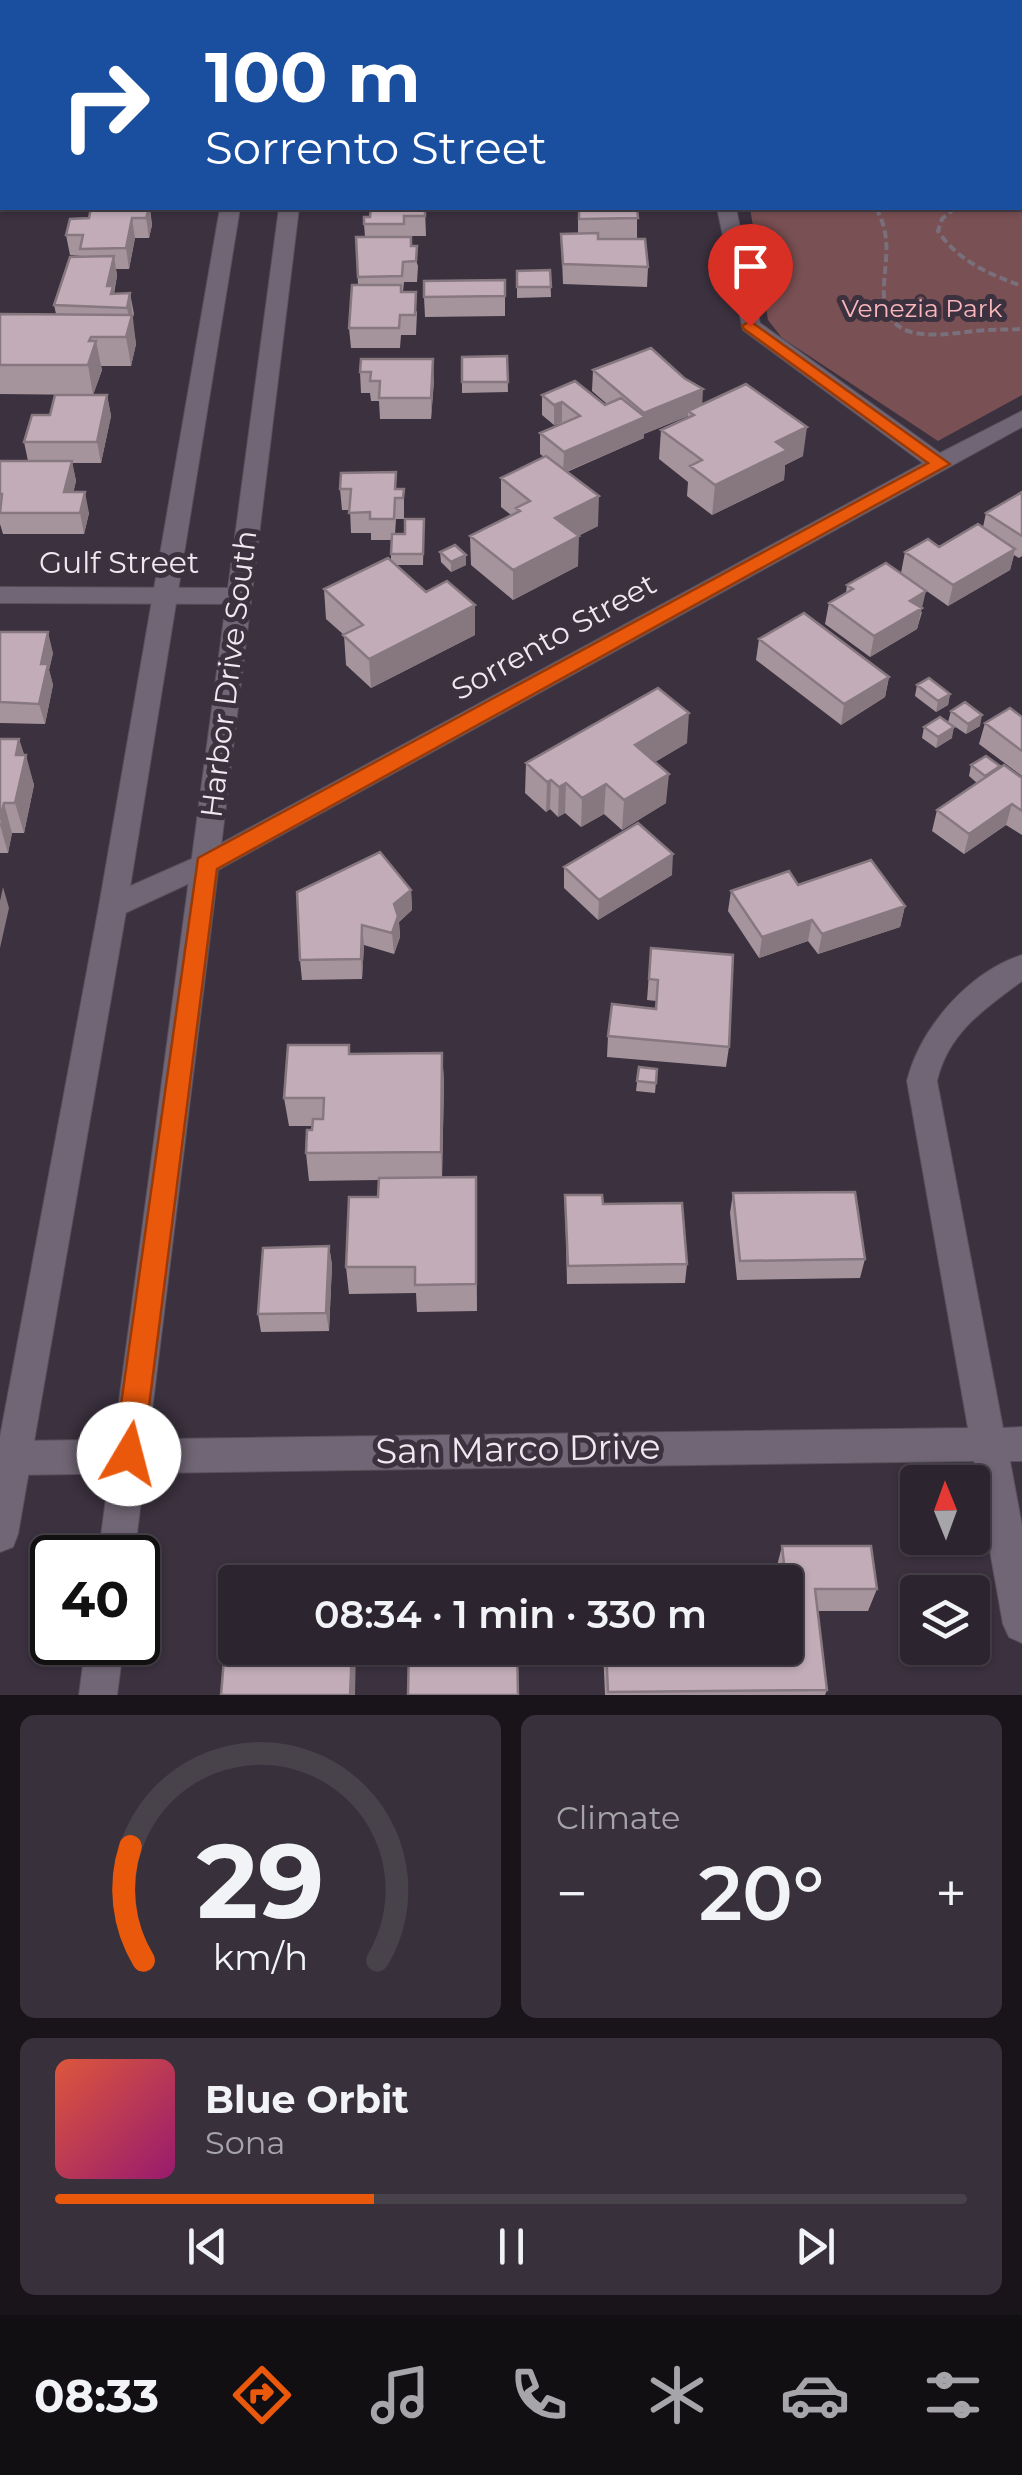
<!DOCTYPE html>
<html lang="en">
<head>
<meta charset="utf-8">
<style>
  :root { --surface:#2c252f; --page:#38313b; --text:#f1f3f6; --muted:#a6a5aa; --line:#48424b; --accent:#ea580c }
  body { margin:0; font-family:Montserrat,sans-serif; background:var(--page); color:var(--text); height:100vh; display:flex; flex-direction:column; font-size:38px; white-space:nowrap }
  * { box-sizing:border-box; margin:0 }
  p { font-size:32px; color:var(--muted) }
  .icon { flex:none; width:55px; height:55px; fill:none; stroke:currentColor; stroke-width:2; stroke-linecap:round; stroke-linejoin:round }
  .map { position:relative; height:1695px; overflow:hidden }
  .panel { display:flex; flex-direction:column; gap:20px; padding:20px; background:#18141a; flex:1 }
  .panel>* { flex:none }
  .banner { position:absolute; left:0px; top:0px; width:1022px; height:210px; box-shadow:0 2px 8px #0004,0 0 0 2px var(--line); background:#1a4fa0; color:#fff; overflow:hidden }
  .needle { width:65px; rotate:359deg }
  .buttons { position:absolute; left:900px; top:1465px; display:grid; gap:20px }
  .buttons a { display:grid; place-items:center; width:90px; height:90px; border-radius:10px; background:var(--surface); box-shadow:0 2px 8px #0004,0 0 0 2px var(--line); font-size:50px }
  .speed { position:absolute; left:30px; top:1535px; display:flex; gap:20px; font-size:50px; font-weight:700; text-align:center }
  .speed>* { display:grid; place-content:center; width:130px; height:130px; border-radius:50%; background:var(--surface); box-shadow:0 2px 8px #0004,0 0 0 2px var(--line); line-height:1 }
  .speed .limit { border:5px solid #111; border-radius:15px; background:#fff; color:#111 }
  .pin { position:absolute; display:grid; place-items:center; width:85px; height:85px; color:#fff; margin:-102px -42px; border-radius:50% 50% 50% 0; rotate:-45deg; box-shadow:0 0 10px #0007 }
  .pin .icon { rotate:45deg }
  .me { position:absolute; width:110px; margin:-55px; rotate:8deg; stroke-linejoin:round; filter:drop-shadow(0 0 8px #0008) }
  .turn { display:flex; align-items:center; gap:35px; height:210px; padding:0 40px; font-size:45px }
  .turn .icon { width:130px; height:130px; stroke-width:2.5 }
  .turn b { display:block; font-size:70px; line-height:85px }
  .big { font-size:75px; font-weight:600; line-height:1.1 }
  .panel .tile { flex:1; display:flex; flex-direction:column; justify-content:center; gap:15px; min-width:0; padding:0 35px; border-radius:15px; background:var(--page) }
  .panel .dial { align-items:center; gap:0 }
  .dial svg { height:260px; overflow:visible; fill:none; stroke:var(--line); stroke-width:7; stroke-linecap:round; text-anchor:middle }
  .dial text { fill:var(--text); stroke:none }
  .song { display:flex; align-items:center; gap:30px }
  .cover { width:120px; height:120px; border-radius:15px; background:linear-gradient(135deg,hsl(10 70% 55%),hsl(320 70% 35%)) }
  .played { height:10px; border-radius:5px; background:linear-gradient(90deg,var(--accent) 35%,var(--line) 35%) }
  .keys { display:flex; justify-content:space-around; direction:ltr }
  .heat { display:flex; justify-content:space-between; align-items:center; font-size:55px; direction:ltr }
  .panel .tiles { flex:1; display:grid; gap:20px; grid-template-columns:1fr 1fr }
  .tile:last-child { grid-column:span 2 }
  .trip { position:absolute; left:218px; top:1565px; width:585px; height:100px; border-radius:10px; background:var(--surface); box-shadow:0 2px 8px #0004,0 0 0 2px var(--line); font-weight:600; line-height:100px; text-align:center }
  .dock { display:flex; height:160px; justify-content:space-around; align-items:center; background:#120f13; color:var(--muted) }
  .dock .icon { width:70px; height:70px }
  .dock .selected { color:var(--accent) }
  .dock b { font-size:45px; color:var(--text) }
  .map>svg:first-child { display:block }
</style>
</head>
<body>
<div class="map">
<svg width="1022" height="1695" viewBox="0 0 1022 1695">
  <rect width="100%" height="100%" fill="#3b313f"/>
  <!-- green -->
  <path fill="#795053" d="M708,0h314v395l-84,46 -156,-103 -14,-18 -18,-112h270v-206z"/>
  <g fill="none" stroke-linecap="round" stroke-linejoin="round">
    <!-- minor casing -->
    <g stroke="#574f5a" stroke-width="2">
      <path id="minor" d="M681,0h16v2h-16z
        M0,134l2,1v11h-2z
        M717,208h19l24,115 180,130 82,-42v16l-806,444 -93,43 -10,3 -10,-3 -4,-8 4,-8 93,-41 727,-394 -180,-133z
        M0,587l237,1 12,8 -12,8 -237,-1z
        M1022,955v26c-38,28 -74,52 -85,100l66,347 19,-1v34h-12l12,65v117l-13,-6 -6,-13 -29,-163 -961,14 -12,-5v-24l12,-5 955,-13 -61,-347c13,-53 62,-109 115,-126z"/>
    </g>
    <!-- tertiary casing -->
    <g stroke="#574f5a" stroke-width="2">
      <path id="tertiary" d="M311,0h16v2h-16z
        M220,208h20l-113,698 -109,628 -5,13 -13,5v-115l99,-531z
        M279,208h20l-165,1350h-36z
        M86,1642h38l-7,53h-38z"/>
    </g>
    <!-- path -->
    <path stroke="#79707c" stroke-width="4" stroke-dasharray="8 4" stroke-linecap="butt" d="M913,0l16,2
      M836,2l9,-2
      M876,208c15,27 10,47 8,76 -4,61 48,52 91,47 16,-2 31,-1 47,-2
      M955,208l-13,11 -4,12c20,30 51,43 84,55"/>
    <!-- minor -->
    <use href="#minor" fill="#716675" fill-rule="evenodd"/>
    <!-- tertiary -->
    <use href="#tertiary" fill="#716675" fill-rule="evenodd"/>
  </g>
  <!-- wall -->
  <path fill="#a6949d" d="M92,0h110l-1,2h-108z
    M86,208h64l2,17 -3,13h-14l-6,31h-13l1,7 -3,18 16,-1 4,21 -2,6 4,24 -5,22h-30l1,4 -9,25 -93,-1v-80h56l-2,-9 27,-49 -11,-1 -4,-20 23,-17 1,-6h-3z
    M425,208l1,28h-21l6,10 7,20 -1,16h-13l-1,10 14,20 -1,23h-15l-1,13h-49l-2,-20 9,-43 -2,-48h9l-1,-13z
    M578,208h59v30l-39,1 50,28 -1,20 -84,-3 -2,-50 17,-1z
    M550,270l1,27 -34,1v-27z
    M505,280v36l-80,1 -1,-20z
    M507,356l1,36 -46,1v-36z
    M361,359l73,21 -3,39h-51l-1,-18h-8l-1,-8h-9l-1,-21z
    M593,370l109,35 101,51 -18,9 -1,15 -72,35 -25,-19 1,-14 -29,-23 2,-29 27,-13v-1l-44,18v4l-77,34 31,54 -20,10v30l-65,34 -42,-35 -1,-29 41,-21 -10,-8v-29l43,-21 -4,-3v-21l23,-10 -9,2 -12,-10v-20l63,10 2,-1 -15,-13z
    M107,395l4,21 -10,47h-29l4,18 -3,11 16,21 -5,21h-81l-3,-10v-63h28l-4,-19 26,-27z
    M340,489h64v30h-8l-1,15h10l19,-4 -1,35h-27l30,27 49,13v30l-104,53 -25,-23 -2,-30 -18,-16 -2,-30 67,-28v-21h-20v-7h-20l-1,-23h-8z
    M1022,492v64l-3,2 -5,-3 -4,15 -62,36 -47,-33 4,-21 34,-5 44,-20 3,-14z
    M440,552l26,3v10l-15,7 -10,-10z
    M847,585l75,27 -5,17 -47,28 -45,-33 4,-21 17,-10z
    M0,632l53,21 -4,17 4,15 -8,39 -45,-1z
    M759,639l130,38 -4,20 -44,28 -85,-65z
    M917,685l33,9 -2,11 -12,7 -21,-16z
    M951,711l29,15 -14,8 -18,-12z
    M1022,717v59l-43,-32 6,-21z
    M924,727l28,11 -16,10 -14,-10z
    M0,739h19l15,46 -10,48h-12l-4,20h-8z
    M687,743l-32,19 11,41 -44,27 -18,-16 -23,13 -16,-14 -7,4 -8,-8 -4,3 -21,-19 1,-30z
    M971,765l29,1 22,12v57l-16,-10 -42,29 -32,-23 5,-21 40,-27 -8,-7z
    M564,867l108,8 -74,45 -34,-32z
    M798,885l107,21 -5,21 -82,27 -10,-13 -49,17 -31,-47 3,-20z
    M411,890l1,20 -13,12 1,15 -6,17 -30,-9 -2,34 -60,1 -2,-20z
    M651,948l78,99 -3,20 -119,-10 1,-21 48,-27v-8l-9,-1z
    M349,1045l1,9 92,-1 2,29 -2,95h34l1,134 -60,1 -1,-19 -67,1 -3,-27 32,-70v-17l-69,1 -3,-28 6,-27h-23l-5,-28z
    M639,1067l18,2 -2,24 -19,-2z
    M733,1193l132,66 -5,19 -123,2 -7,-67z
    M565,1195l38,9 84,60 -2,19 -118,1z
    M329,1246l3,19 -3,66 -68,1 -3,-18z
    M782,1546l95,43 -9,22h-50l9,79 -2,5h-220l-2,-47h182l-9,-78z"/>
  <!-- shaded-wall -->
  <path fill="#877880" d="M2,56v31l-2,7v-31z
    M149,208l3,17 -3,13 -3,-20z
    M132,218l3,20 -6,31 -3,-21z
    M114,256l3,20 -3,14 3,16 -10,-20z
    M130,293l6,51 -5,22 -5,-29 4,-15 -3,-14z
    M91,337l2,13 3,-9 6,29 -9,25 -5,-30z
    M433,359l1,21 -3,39v-21z
    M703,389l-1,21 -14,1v5l-44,18v4l-81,35 1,-21 80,-34v-5z
    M107,395l4,21 -10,47 -4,-21z
    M562,402v20l-8,3v-20z
    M807,427l-4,29 -18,9 -1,15 -72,35 3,-30 61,-43z
    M72,461l4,20 -7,32 -5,-21z
    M85,492l4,21 -5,21 -4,-21z
    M599,496l-1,30 -44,22 1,-30z
    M579,536l-1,30 -65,34v-30z
    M1015,549l-5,21 -62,36 5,-21z
    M466,555v10l-15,7v-10z
    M926,591l-9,38 -47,28 4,-21 36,-35z
    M475,605v30l-104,53 -2,-29z
    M48,632l5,21 -4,17 4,15 -8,39 -6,-20 2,-40z
    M889,677l-4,20 -44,28 3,-21z
    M950,694l-2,11 -12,7 2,-11z
    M689,713l-2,30 -54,32 2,-30z
    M982,715l-2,11 -14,8 2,-10z
    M954,727l-2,11 -16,10 2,-11z
    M19,739l6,21 1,-5 8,30 -10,48 -9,-30 1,-48z
    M669,774l-3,29 -44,27 2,-30z
    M551,780l-1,29 -4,3 1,-30z
    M566,783l-1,30 -7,4 1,-30z
    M606,784l-2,30 -23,13 1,-29z
    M4,803l8,30 -4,20 -8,-28z
    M1012,804l-6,21 -42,29 5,-20z
    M673,854l-1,21 -74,45 1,-20z
    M3,887l6,21 -9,40v-47z
    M411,890l1,20 -13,12 1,15 -6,17 -2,-21 2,-29z
    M905,906l-5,21 -82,27 4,-20z
    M812,920l-4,21 -49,17 3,-21z
    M362,925l2,20 -2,34 -1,-20z
    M442,1053l2,29 -2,97 -1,-27z
    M329,1246l3,19 -3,66 -3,-18z
    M352,1648h4l-1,47h-5z"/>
  <!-- building -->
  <path fill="#c1acb7" stroke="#877880" stroke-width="2.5" d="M123,0h72v2h-73z
    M383,0h40v2h-41z
    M510,0h22l1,2h-23z
    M582,0h40v2h-40z
    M91,208h58l-3,10h-14l-6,30 -46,1 3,-14h-17l4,-16 19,-1z
    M371,208h54v8h-21v8h-40v-7h6z
    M579,208h58l1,10 -59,1z
    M598,233v6h47l3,28 -85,-3 -2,-30z
    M356,237h55v9h6l-1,15 -13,1 -1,14 -44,1z
    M114,256l-7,30h6l-2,8 19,-1 -3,15 -73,-3 16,-48z
    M550,270l1,17h-34v-16z
    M505,280v16l-81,1v-16z
    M352,285h49v7h15l-1,23h-15l-1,13h-50z
    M0,314l132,1 -6,22h-35l-2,4h7l-8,24h-88z
    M651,348l33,30 19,11 -59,24 -51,-43z
    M507,356l1,26h-46v-25z
    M361,359h72l-2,39h-52l1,-17h-10l1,-9h-11z
    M575,381l30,24 16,-7 24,19 -81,35 -24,-19 40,-17 -18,-14 -8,3 -12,-10z
    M746,384l61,43 -31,15 11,8 -72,35 -25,-19 12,-6 -41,-30 33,-15 -6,-4z
    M55,395h52l-10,47h-73l8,-27h18z
    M546,456l53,40 -44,22 24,18 -66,34 -43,-34 50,-25 -4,-3 14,-7 -29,-23z
    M0,461h72l-8,31h21l-5,21h-80l2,-19h-2z
    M396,472l-1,17h9l-1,9h-8l-1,21h-24v-7l-21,1 2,-24h-11l1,-16z
    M1022,492v44l-36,-23z
    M405,519h19l-1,35h-32l1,-20h13z
    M978,524l37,25 -62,36 -48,-33 23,-13 11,8z
    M455,545l11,10 -15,7 -11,-10z
    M388,558l38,34 21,-11 28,24 -106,54 -26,-24 20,-10 -39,-36z
    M886,563l40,28 -16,10 12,7 -48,28 -45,-33 24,-14 -6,-4z
    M804,613l85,64 -45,27 -85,-65z
    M0,632h48l-7,32h7l-9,40 -39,-2z
    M929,678l21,16 -12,7 -21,-16z
    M658,688l31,25 -54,32 34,29 -45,26 -18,-16 -24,14 -16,-15 -7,4 -8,-7 -4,2 -21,-19z
    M965,702l17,13 -14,9 -17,-13z
    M1010,708l12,9v34l-37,-28z
    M940,717l14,10 -16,10 -14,-10z
    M0,739h19l-3,16h10l-11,48h-11l-4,17z
    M986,756l14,10 -15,10 -14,-11z
    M1004,765l18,13v33l-10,-7 -43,30 -32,-24z
    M638,823l35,31 -74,46 -35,-33z
    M380,852l31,38 -17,14 4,12 -6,17 -30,-8 -1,34 -61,1 -3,-68z
    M871,860l34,46 -83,28 -10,-14 -50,17 -31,-46 58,-20 9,14z
    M651,948l82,7 -4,92 -121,-11 4,-32 44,5 2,-29 -9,-1z
    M288,1045h61v9l93,-1 -1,99 -135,1 1,-23h5l1,-11h10l1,-21h-40z
    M639,1067l18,2 -1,14 -19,-2z
    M476,1177v107l-61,1v-18h-69l3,-70h29l1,-19z
    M855,1192l10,67 -125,2 -7,-68z
    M565,1195h37l1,9 79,-1 5,61 -119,2z
    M329,1246l-3,67 -68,1 5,-66z
    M782,1546h89l6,43h-62l12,101 -219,2 -2,-44h179v-66h-181l182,-1z
    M230,1588h5v60h117l-2,47h-129z
    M409,1648h108l1,47h-110z"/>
  <!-- route -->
  <path fill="#ea580c" stroke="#983908" stroke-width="2.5" d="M750,321l200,143 -733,405 -74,585 -4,10 -10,4 -11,-4 -4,-10 84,-596 730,-395 -184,-134 -2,-3z"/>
  <g text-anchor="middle" stroke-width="10" stroke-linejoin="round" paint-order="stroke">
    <!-- far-park labels -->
    <g font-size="25" fill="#fab6bb" stroke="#3b313f">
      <text x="922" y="317">Venezia Park</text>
    </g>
    <!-- street labels -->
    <g font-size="30" fill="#efe8f1" stroke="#3b313f">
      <text x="119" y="573">Gulf Street</text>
      <text transform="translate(554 637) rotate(-29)" y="10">Sorrento Street</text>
      <text transform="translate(229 674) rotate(-83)" y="10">Harbor Drive South</text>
    </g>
    <!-- near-street labels -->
    <g font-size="35" fill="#efe8f1" stroke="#3b313f">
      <text transform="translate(518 1449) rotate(-1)" y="12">San Marco Drive</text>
    </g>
  </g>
</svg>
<div class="buttons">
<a><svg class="needle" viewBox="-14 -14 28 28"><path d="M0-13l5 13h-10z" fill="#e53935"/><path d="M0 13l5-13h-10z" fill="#a6a5aa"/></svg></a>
<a><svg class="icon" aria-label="layers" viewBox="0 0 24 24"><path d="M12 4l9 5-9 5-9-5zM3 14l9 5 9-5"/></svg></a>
</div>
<div class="speed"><div class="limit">40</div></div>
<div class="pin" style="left:750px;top:326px;background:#d93025"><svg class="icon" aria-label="arrive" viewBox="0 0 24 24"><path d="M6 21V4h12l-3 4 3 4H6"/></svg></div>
<svg class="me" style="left:129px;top:1454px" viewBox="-20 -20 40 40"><circle r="19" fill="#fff"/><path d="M0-13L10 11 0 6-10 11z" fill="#ea580c"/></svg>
<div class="trip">08:34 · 1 min · 330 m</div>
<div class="banner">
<div class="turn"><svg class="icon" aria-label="right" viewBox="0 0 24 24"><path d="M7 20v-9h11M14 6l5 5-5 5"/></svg><div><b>100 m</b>Sorrento Street</div></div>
</div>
</div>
<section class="panel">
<div class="tiles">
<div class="tile dial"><svg viewBox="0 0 100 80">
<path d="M14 69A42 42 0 1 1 86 69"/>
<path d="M14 69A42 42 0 0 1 10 34" stroke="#ea580c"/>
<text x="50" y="56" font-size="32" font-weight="700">29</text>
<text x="50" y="72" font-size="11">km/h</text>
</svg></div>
<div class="tile"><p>Climate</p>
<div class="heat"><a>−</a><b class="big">20°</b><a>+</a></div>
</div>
<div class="tile">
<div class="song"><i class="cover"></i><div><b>Blue Orbit</b><p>Sona</p></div></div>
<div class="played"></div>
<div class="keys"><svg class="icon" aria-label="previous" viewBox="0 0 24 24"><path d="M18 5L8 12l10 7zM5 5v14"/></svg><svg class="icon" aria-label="pause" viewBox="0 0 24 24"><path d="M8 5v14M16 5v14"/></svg><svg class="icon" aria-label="next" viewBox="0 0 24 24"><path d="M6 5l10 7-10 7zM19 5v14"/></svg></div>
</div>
</div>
</section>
<nav class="dock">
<b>08:33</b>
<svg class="icon selected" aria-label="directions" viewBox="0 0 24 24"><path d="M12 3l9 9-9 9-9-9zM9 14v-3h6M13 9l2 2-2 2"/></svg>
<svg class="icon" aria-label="music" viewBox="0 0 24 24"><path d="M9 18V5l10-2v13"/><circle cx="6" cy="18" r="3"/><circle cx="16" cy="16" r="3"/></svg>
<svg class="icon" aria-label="phone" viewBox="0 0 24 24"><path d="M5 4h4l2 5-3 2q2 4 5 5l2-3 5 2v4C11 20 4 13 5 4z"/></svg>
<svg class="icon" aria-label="climate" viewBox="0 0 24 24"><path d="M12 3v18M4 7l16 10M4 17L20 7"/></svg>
<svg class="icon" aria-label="car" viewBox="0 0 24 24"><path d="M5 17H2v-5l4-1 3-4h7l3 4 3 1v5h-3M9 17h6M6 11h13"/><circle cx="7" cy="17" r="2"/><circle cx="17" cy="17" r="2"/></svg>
<svg class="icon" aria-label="filters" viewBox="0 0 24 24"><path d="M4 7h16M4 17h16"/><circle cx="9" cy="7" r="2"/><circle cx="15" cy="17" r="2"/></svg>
</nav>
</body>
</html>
